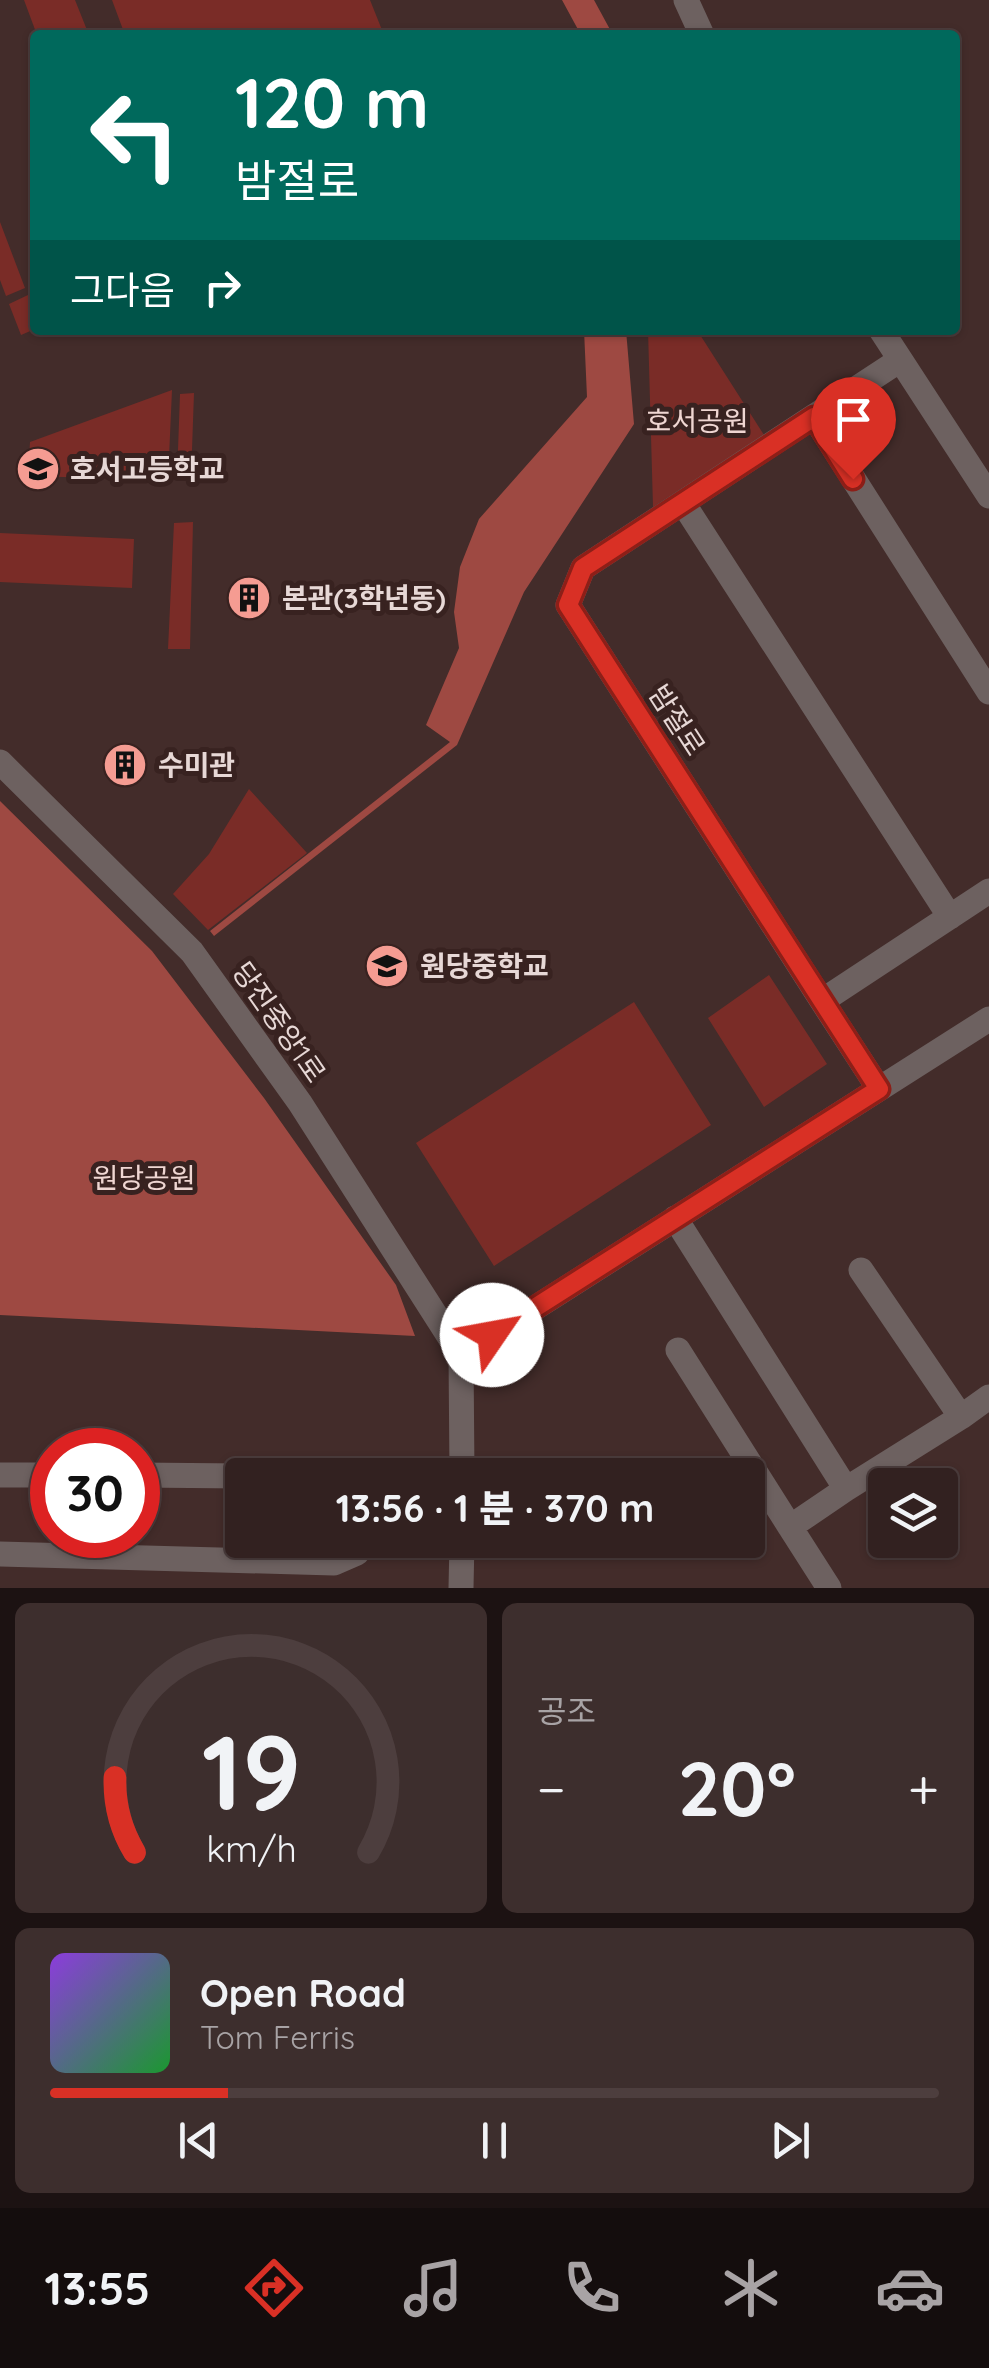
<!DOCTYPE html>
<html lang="ko">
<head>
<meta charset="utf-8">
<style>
  :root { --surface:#322120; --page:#3d2e2d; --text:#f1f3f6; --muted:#a8a3a5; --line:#4d3e3e; --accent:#d93025 }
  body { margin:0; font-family:Quicksand,"Noto Sans KR",sans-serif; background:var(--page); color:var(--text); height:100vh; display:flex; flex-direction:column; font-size:38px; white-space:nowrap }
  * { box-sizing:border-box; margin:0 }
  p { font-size:32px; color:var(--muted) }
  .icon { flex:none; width:55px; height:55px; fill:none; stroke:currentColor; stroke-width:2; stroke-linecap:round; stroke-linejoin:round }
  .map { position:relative; height:1588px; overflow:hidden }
  .sheet { display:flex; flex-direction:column; gap:15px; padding:15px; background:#1c1212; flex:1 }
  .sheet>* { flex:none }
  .banner { position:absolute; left:30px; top:30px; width:930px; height:305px; border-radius:10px; box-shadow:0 2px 8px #0004,0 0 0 2px var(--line); background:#00695c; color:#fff; overflow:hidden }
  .tools { position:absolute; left:868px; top:1468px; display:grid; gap:20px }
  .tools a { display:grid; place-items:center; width:90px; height:90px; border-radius:10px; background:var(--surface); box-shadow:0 2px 8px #0004,0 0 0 2px var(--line); font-size:50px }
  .speed { position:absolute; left:30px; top:1428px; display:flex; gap:20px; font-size:50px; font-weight:700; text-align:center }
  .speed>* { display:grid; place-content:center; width:130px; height:130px; border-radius:50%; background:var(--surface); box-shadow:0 2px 8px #0004,0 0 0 2px var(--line); line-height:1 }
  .speed .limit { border:15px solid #d22; background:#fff; color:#111 }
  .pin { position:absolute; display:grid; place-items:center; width:85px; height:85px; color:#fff; margin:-102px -42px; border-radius:50% 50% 50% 0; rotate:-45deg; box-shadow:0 0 10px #0007 }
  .pin .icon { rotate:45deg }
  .me { position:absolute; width:110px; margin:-55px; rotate:57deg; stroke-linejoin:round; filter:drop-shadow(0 0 8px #0008) }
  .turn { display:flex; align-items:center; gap:35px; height:210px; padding:0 40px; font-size:45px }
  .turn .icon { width:130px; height:130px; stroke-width:2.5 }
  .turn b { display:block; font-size:70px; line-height:85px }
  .then { display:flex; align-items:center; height:95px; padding:0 40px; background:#0003; gap:20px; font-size:38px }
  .big { font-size:75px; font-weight:800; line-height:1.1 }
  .sheet .widget { flex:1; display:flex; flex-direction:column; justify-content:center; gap:15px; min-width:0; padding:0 35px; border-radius:15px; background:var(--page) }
  .sheet .dial { align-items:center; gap:0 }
  .dial svg { height:260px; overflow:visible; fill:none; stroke:var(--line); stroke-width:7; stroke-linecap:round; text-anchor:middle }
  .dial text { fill:var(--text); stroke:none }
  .song { display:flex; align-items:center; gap:30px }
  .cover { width:120px; height:120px; border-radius:15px; background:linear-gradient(135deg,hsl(270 70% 55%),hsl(130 70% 35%)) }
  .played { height:10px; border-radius:5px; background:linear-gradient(90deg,var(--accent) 20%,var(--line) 20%) }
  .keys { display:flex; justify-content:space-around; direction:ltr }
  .heat { display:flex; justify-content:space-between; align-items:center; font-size:55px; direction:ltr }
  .sheet .tiles { flex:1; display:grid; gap:15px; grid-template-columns:1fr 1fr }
  .widget:last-child { grid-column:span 2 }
  .trip { position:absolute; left:225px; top:1458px; width:540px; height:100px; border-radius:10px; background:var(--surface); box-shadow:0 2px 8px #0004,0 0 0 2px var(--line); font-weight:800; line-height:100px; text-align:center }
  .tab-bar { display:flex; height:160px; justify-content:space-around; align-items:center; background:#140d0d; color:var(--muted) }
  .tab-bar .icon { width:70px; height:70px }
  .tab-bar .current { color:var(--accent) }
  .tab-bar b { font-size:45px; color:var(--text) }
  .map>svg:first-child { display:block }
</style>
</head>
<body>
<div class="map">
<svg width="989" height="1588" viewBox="0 0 989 1588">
  <rect width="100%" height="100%" fill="#432c2a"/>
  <!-- green -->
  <path fill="#7a2c27" d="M24,0h51l14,35h-52z
    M112,0h258l14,35h-259z
    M0,222l25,66 -19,8 -6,-16z
    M28,295l7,34 -14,6 -12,-31z
    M648,330h49l67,105 -111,72z
    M172,390l-4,90 -140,-4 2,-34z
    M194,393l-3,85h-14l3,-84z
    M193,522l-3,127h-22l6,-126z
    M0,533l134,6 -2,49 -132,-6z
    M249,789l58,64 -99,77 -35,-36 36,-40z
    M769,975l58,89 -63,43 -56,-89z
    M634,1002l77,123 -217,141 -78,-123z"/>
  <!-- forest -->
  <path fill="#9e4942" d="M562,0h32l19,35h-32z
    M584,330h42l8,94 -110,168 -67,153 -243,191 -4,-5 240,-189 -24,-17 33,-77 -5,-36 6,-45 19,-48 108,-122z
    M0,801l152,150 112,147 132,187 19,51 -415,-21z"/>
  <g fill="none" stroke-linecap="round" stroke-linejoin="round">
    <!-- minor -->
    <path stroke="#6d6160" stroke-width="25" d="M686,0l16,35
      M881,330l108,166
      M900,360l-317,208 -15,37 254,396 167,-110
      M814,417l175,275
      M683,503l267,414
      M0,762l192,190 108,151 161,252
      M822,1001l57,88
      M675,1218l171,271 -56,38 39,61
      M678,1350l112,177
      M461,1355l528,-336
      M461,1355l1,120
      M961,1417l28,-20
      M0,1475h52
      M138,1475l104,1
      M846,1489l115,-72 -100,-147
      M0,1554l334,9 23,-10 -1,-13
      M461,1588l1,-48"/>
  </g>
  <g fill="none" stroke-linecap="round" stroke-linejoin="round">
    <!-- route casing -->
    <g stroke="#8d1f18" stroke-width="25">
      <path id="route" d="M492,1335l387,-246 -311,-484 15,-37 231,-151 39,62"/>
    </g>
    <!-- route -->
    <use href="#route" stroke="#d93025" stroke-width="18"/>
  </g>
  <!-- icons -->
  <defs>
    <g id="school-disc" transform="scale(2.25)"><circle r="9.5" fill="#f59c92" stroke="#382220"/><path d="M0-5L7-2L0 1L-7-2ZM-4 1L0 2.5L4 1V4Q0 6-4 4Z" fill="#111"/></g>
    <g id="building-disc" transform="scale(2.25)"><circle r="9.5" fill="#f59c92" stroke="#382220"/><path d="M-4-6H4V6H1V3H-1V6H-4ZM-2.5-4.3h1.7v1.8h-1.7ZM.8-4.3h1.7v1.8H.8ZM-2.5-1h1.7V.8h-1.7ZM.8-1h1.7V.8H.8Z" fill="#111"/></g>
  </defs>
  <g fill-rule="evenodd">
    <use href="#school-disc" x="38" y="469"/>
    <use href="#building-disc" x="249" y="598"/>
    <use href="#building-disc" x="125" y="765"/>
    <use href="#school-disc" x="387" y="966"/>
  </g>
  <g text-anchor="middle" stroke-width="10" stroke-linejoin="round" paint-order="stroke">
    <!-- park labels -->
    <g font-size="28" fill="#efd6d2" stroke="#382220">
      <text x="697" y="431">호서공원</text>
      <text x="144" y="1188">원당공원</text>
    </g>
    <!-- poi labels -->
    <g font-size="28" font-weight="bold" fill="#e7d8d6" stroke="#382220" text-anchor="start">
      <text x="70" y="479">호서고등학교</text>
      <text x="282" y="608">본관(3학년동)</text>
      <text x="158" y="775">수미관</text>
      <text x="420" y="976">원당중학교</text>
    </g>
    <!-- street labels -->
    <g font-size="28" fill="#e7d8d6" stroke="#382220">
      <text transform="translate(677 720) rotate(57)" y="10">밤절로</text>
      <text transform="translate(279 1022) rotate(55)" y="10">당진중앙1로</text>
    </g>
  </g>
</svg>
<div class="tools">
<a><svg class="icon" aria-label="layers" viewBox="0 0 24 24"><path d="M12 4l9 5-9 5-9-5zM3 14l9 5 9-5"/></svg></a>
</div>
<div class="speed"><div class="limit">30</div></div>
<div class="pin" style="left:853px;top:479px;background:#d93025"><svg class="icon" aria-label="arrive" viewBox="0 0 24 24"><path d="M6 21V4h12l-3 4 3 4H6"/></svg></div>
<svg class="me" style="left:492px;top:1335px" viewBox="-20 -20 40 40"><circle r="19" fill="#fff"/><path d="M0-13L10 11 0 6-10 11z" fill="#d93025"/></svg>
<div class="trip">13:56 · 1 분 · 370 m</div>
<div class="banner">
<div class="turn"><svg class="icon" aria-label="left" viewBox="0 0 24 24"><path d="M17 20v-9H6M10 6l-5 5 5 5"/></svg><div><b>120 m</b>밤절로</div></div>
<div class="then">그다음<svg class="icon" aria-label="right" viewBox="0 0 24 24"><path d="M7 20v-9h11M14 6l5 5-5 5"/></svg></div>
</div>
</div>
<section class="sheet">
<div class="tiles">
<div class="widget dial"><svg viewBox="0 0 100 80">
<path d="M14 69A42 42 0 1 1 86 69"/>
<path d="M14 69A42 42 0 0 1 8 46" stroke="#d93025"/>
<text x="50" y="56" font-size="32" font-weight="700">19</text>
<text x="50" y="72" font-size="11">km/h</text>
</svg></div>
<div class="widget"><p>공조</p>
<div class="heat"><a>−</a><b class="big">20°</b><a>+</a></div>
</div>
<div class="widget">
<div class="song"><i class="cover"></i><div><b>Open Road</b><p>Tom Ferris</p></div></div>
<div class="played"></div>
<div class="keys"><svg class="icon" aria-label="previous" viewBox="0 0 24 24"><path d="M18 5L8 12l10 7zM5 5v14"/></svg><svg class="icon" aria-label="pause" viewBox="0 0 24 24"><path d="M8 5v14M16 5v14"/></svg><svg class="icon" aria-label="next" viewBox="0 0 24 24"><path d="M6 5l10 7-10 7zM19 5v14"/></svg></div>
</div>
</div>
</section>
<nav class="tab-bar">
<b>13:55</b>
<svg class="icon current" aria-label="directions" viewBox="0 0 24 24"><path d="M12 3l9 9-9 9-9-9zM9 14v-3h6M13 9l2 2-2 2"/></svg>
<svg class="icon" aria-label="music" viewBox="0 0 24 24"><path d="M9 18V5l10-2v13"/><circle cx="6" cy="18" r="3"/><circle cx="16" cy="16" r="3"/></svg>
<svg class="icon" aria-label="phone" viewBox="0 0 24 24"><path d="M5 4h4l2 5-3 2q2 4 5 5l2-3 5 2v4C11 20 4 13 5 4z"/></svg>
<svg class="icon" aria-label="climate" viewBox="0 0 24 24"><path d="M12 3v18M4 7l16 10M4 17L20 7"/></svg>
<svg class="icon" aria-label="car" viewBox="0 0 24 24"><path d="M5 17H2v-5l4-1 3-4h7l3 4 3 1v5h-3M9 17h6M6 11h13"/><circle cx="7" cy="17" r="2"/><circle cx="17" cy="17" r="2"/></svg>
</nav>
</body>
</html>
